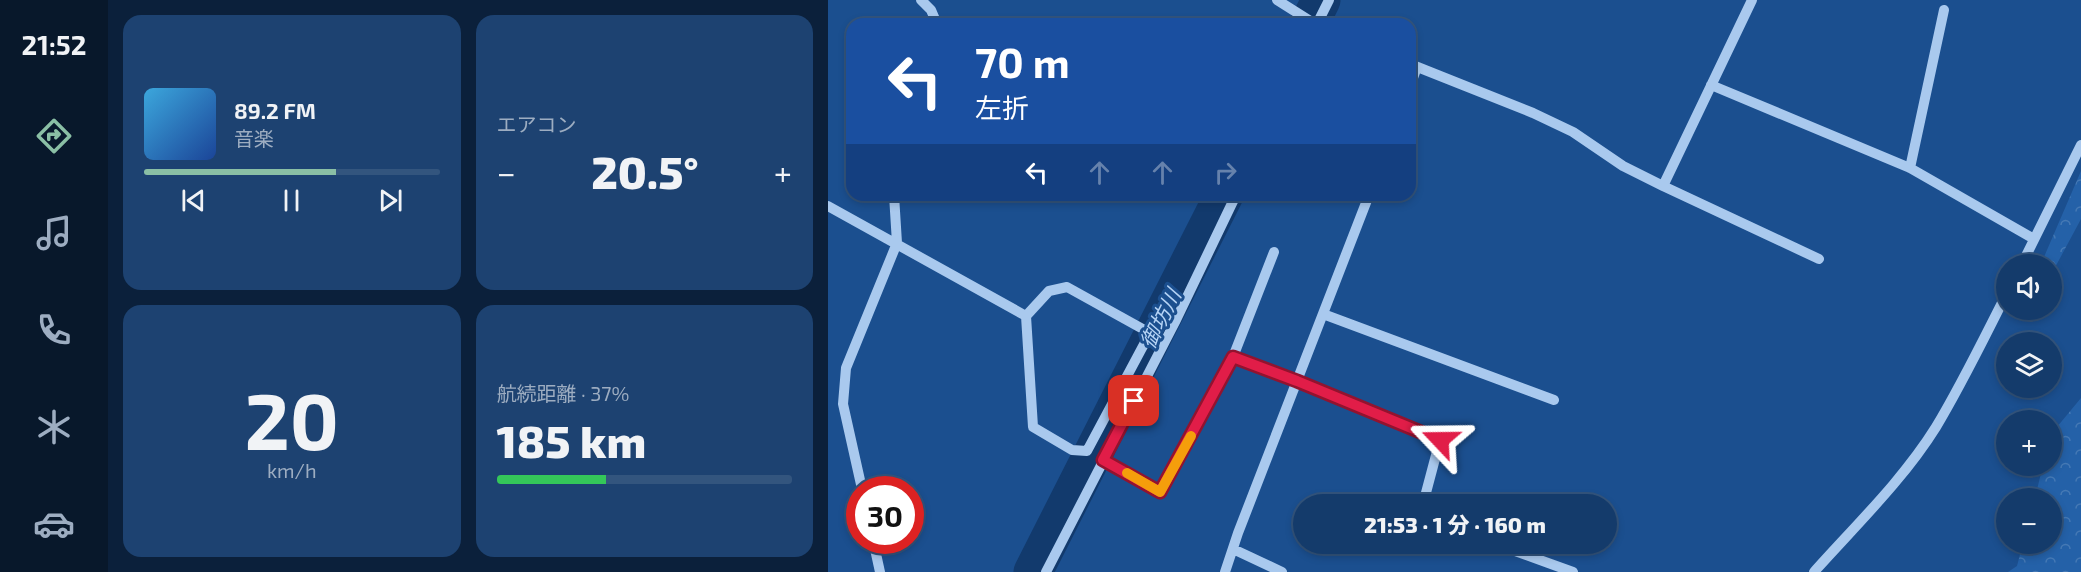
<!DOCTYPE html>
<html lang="ja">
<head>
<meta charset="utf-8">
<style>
  :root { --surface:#143b6b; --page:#1d4271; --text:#f1f3f6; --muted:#9dadc1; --line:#33557e; --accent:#8abfa5 }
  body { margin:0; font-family:"Exo 2","Noto Sans JP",sans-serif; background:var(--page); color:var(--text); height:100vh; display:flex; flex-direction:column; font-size:22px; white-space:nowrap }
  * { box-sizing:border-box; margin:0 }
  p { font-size:20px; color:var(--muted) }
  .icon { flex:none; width:33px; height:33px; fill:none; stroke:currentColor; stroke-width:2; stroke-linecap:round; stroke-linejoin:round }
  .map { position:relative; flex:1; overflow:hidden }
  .panel { display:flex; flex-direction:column; gap:15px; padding:15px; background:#0b203b; width:720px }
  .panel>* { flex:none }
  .guide { position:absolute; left:18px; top:18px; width:570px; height:183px; border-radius:18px; box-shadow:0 3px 9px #0003,0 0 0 2px var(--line); background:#1a4fa0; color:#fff; overflow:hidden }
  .buttons { position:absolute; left:1168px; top:254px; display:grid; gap:12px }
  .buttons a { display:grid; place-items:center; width:66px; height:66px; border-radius:50%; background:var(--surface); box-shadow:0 3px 9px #0003,0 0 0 2px var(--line); font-size:30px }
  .speed { position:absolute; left:18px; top:476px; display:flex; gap:12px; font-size:30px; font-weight:700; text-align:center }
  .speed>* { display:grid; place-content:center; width:78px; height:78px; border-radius:50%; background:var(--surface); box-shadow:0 3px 9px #0003,0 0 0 2px var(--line); line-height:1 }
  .speed .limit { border:9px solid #d22; background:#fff; color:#111 }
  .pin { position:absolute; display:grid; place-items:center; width:51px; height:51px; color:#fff; margin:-26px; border-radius:12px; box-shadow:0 3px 9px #0006 }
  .me { position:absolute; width:66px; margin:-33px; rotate:293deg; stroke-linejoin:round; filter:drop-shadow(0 0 4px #0008) }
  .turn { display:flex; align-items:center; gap:21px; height:126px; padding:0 30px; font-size:27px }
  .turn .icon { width:78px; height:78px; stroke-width:2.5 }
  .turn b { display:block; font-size:42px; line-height:51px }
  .lanes { display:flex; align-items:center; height:57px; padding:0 30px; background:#0003; justify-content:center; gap:30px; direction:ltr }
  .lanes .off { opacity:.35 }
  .big { font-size:45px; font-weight:800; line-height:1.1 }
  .panel .tile { flex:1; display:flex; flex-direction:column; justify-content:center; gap:9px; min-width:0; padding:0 21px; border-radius:18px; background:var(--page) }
  .panel .dial { align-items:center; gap:0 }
  .dial b { font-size:78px; line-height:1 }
  .song { display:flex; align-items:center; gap:18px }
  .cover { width:72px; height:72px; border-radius:9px; background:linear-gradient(135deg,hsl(200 70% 55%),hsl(220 70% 35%)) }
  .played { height:6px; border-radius:3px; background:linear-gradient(90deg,var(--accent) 65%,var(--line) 65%) }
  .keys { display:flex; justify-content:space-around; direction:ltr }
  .heat { display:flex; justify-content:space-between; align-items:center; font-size:33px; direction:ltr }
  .charge { height:9px; border-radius:4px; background:linear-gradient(90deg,#34c759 37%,var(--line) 0) }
  .panel .tiles { flex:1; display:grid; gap:15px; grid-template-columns:repeat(2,1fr) }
  .trip { position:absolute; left:465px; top:494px; width:324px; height:60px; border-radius:30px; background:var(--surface); box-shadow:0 3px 9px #0003,0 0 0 2px var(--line); font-weight:800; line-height:60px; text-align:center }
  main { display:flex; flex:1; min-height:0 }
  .dock { display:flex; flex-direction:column; width:108px; justify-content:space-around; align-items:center; background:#08182b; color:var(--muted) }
  .dock .icon { width:42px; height:42px }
  .dock .selected { color:var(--accent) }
  .dock b { font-size:27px; color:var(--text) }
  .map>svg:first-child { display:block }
</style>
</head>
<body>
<main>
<nav class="dock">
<b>21:52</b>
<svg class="icon selected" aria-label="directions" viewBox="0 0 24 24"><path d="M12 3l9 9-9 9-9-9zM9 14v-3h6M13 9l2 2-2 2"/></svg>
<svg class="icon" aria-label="music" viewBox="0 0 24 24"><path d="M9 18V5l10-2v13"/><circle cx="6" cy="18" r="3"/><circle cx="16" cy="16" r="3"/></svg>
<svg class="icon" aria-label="phone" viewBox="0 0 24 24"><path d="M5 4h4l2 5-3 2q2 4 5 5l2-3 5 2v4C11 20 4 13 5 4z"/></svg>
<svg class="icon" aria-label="climate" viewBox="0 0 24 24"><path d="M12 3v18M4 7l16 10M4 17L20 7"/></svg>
<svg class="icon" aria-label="car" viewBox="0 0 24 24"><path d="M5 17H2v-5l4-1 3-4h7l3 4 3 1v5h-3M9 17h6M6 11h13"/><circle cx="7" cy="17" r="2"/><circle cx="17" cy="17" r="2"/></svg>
</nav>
<section class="panel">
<div class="tiles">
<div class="tile">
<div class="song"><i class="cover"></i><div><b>89.2 FM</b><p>音楽</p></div></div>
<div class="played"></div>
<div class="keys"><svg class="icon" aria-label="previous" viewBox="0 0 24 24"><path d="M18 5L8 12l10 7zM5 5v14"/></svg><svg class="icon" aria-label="pause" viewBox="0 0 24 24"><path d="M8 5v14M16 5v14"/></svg><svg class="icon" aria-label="next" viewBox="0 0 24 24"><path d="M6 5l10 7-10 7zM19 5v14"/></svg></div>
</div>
<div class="tile"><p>エアコン</p>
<div class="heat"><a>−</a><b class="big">20.5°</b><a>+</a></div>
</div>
<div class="tile dial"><b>20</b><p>km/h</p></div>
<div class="tile"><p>航続距離 · 37%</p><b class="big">185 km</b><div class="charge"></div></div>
</div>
</section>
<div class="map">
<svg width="1253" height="572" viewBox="0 0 1253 572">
  <defs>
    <pattern id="forest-crowns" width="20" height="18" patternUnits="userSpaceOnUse" patternTransform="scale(1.5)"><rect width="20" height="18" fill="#2461a8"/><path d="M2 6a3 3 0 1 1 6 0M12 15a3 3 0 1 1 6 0" fill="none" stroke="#4579b5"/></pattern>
  </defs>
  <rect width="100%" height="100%" fill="#1b4f8f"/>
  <!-- forest -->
  <path fill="url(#forest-crowns)" d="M1253,171v48l-29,54v-9h-11z
    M1253,398v174h-73l9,-6 6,-23h29v-45h-17l8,-33h9v-32z"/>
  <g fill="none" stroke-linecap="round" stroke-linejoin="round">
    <!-- river -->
    <path stroke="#123a6d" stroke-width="39" d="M481,24l12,-24
      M205,572l191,-377"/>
    <!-- minor -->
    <path stroke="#a9c9ee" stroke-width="10" d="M93,0l10,10 6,14
      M449,0l38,24
      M489,24l12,-24
      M582,64l123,49 40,19 50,34 40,20 89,-186
      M883,85l199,83 124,71
      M582,86l7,-19
      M1082,168l34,-158
      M835,186l156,73
      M0,206l198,110
      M1194,264l59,-119
      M239,287l83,46 -63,118 -15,-1 -39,-23 -7,-111 23,-25z
      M495,314l231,86
      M405,357l64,24 143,59 -17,64
      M275,460l57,32 73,-135 41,-105
      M34,489l-19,-85 3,-36 51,-125 -3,-48
      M536,497l20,7
      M45,540l7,32
      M665,543l80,29
      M405,549l49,23
      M218,572l129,-250 61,-127
      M397,572l13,-39 131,-338
      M986,572c41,-46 89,-92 122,-145 26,-43 48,-89 71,-134"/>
  </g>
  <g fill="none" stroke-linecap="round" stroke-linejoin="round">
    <!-- route casing -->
    <g stroke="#92132f" stroke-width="15">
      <path id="route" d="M306,401l-31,59 57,32 73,-135 64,24 143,59"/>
    </g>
    <!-- route -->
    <use href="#route" stroke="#e11d48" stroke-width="10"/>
    <!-- slow -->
    <path stroke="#f59e0b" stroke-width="10" d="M299,473l33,19 31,-56"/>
  </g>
  <g text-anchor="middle" stroke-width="6" stroke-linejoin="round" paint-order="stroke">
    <!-- water labels -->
    <g font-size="21" font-style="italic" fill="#b5d3f5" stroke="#1b4f8f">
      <text transform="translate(333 319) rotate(-63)" y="7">御坊川</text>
    </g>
  </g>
</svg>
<div class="buttons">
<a><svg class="icon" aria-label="sound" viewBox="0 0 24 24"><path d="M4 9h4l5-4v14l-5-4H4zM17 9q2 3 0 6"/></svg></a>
<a><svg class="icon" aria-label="layers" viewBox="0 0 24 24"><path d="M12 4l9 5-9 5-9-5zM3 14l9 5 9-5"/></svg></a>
<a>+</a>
<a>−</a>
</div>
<div class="speed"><div class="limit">30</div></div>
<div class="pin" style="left:306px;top:401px;background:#d93025"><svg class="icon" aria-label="arrive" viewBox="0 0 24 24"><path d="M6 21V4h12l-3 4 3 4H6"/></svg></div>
<svg class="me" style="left:612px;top:440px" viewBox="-20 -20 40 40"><path d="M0-17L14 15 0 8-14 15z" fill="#e11d48" stroke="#fff" stroke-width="4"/></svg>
<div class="trip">21:53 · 1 分 · 160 m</div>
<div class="guide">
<div class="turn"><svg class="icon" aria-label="left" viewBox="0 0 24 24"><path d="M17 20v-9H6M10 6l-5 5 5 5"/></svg><div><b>70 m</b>左折</div></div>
<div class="lanes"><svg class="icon" aria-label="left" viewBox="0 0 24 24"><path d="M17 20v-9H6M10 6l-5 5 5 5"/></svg><svg class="icon off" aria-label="ahead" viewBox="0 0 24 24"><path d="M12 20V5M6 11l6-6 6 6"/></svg><svg class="icon off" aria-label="ahead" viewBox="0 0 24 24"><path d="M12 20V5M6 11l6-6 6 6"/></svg><svg class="icon off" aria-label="right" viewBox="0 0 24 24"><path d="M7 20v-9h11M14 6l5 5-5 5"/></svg></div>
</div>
</div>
</main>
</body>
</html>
